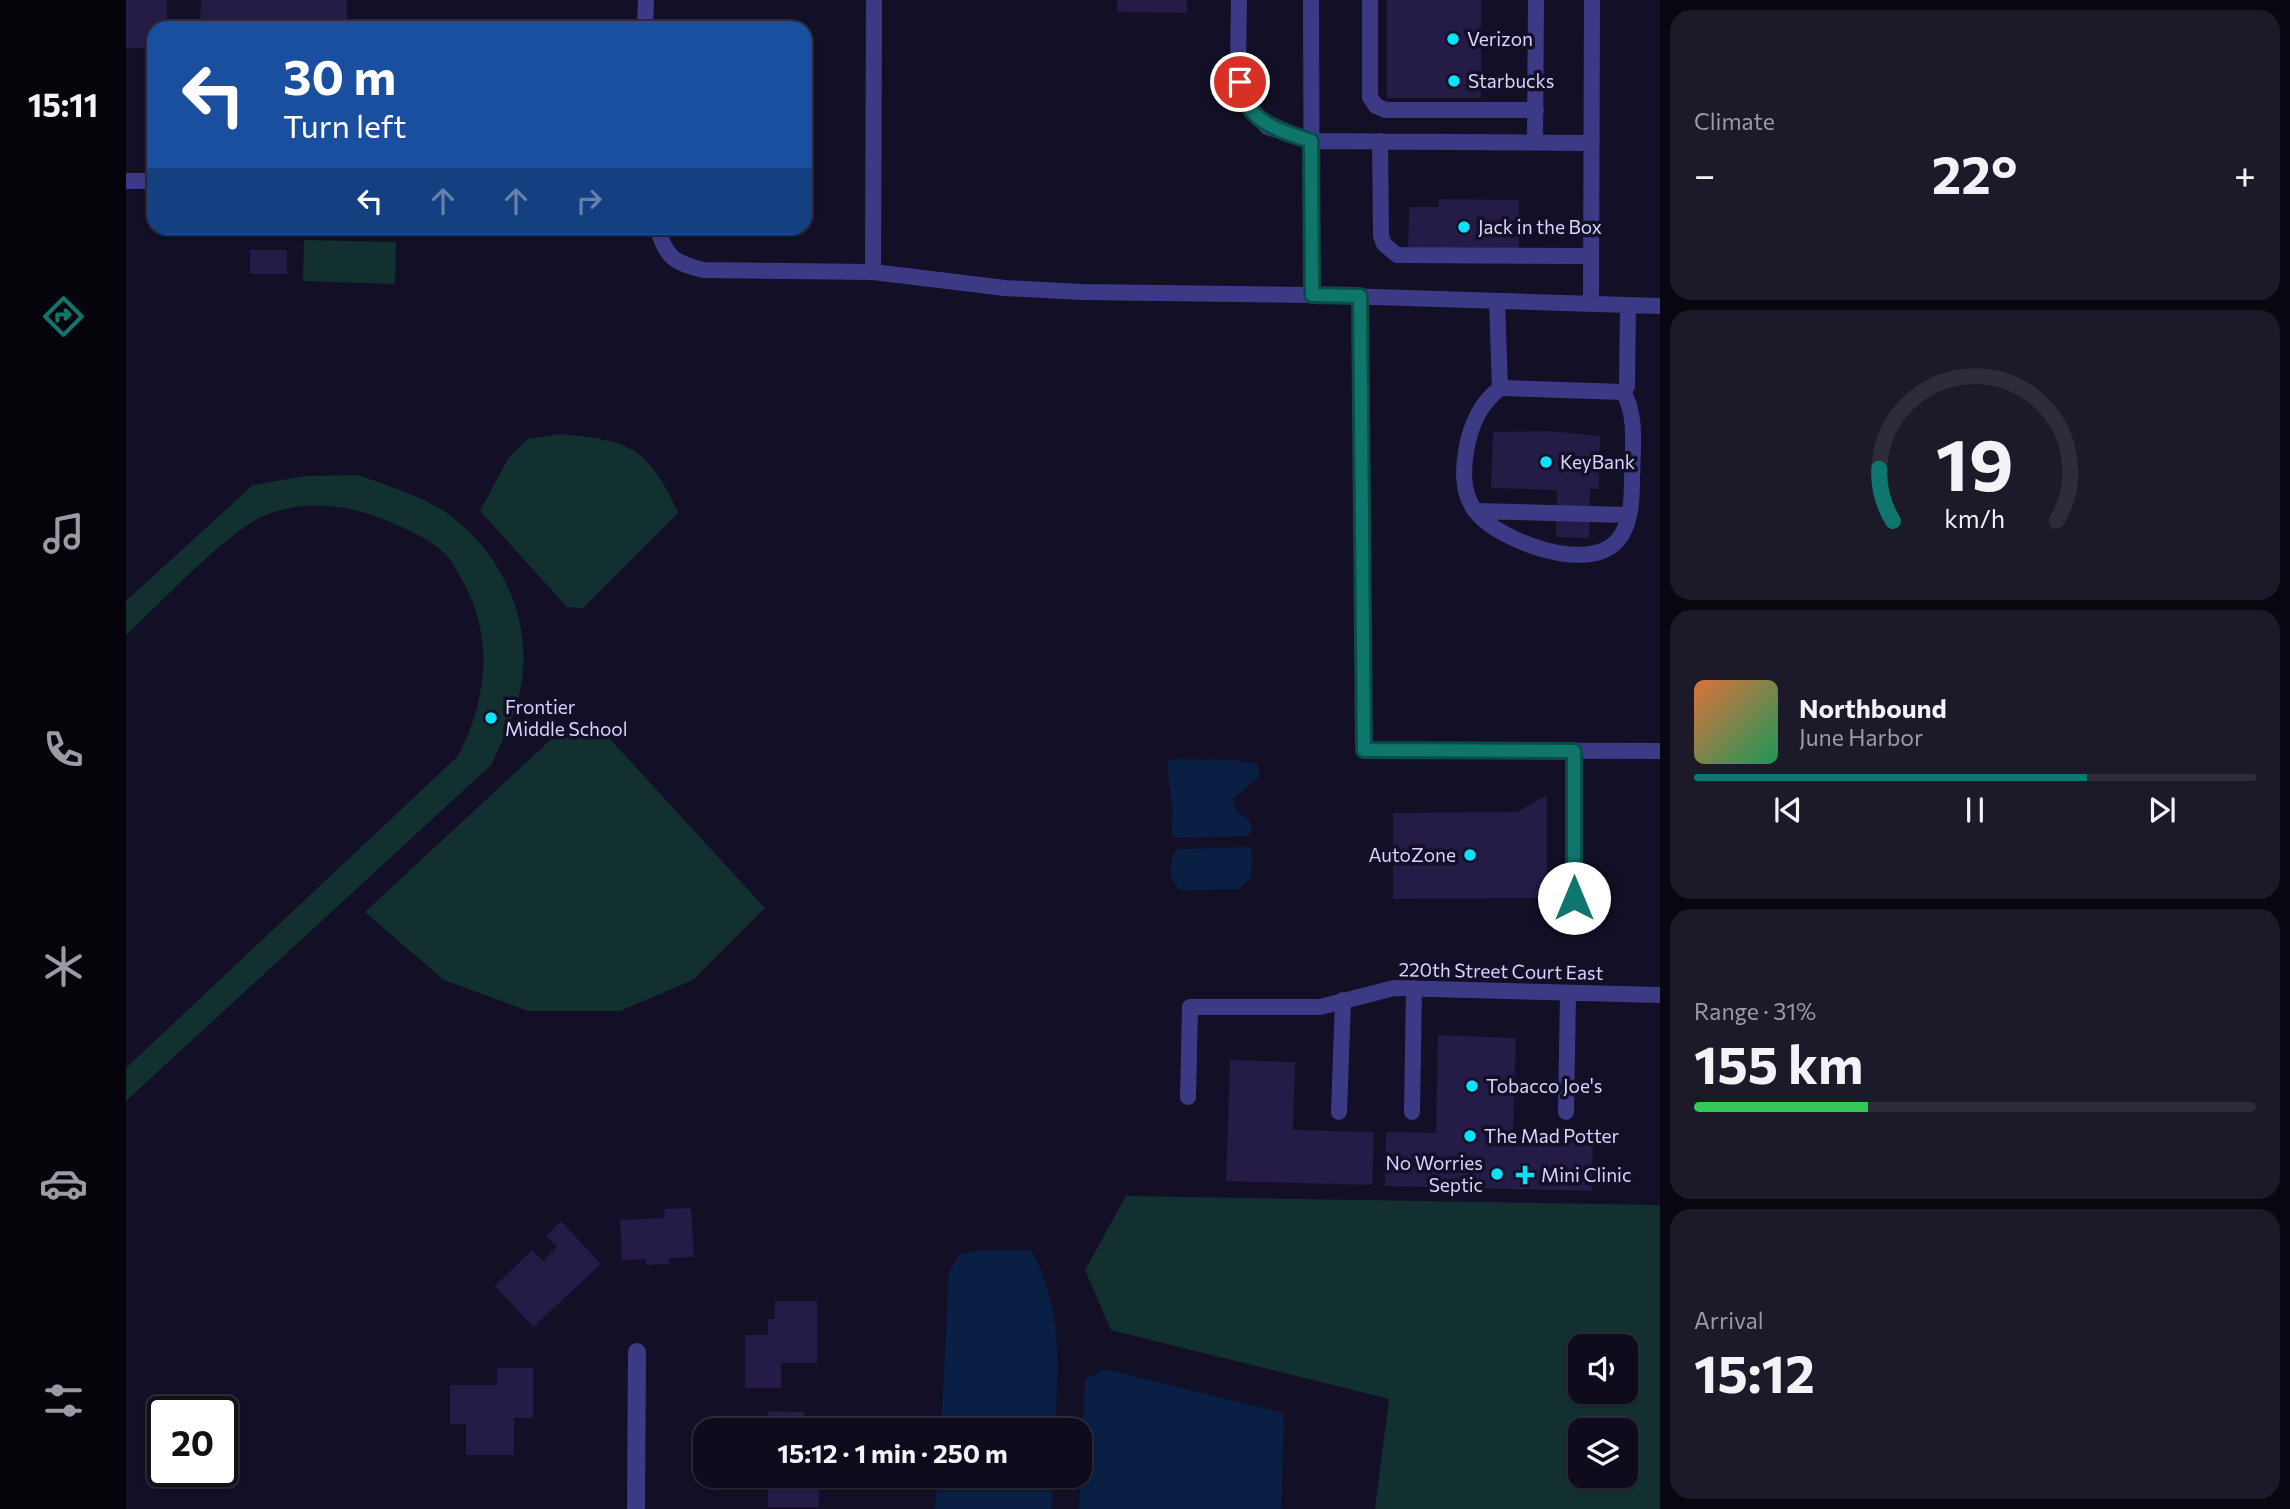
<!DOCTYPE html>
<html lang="en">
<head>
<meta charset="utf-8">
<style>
  :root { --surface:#0e0b1c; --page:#1c1929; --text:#f1f3f6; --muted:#9b9ba3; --line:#2e2b3b; --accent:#0f766e }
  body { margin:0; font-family:Commissioner,sans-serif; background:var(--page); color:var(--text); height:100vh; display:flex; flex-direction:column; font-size:26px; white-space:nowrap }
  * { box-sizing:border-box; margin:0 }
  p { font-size:23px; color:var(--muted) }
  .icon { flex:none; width:38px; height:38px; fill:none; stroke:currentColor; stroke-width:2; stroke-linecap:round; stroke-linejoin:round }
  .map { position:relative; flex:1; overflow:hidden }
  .side { display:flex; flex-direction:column; gap:10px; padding:10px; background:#08060f; width:630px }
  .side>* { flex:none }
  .guide { position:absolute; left:21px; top:21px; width:665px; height:214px; border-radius:21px; box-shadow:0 2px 5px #0004,0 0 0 2px var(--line); background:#1a4fa0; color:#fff; overflow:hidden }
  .buttons { position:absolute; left:1442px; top:1334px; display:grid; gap:14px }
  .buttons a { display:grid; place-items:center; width:70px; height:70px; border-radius:14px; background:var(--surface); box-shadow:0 2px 5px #0004,0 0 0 2px var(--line); font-size:35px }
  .speed { position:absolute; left:21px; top:1396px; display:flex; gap:14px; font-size:35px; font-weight:700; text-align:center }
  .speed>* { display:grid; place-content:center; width:91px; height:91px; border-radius:50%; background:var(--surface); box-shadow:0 2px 5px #0004,0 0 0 2px var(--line); line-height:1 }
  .speed .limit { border:4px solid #111; border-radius:10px; background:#fff; color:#111 }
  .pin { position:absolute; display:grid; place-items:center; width:60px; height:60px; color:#fff; margin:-30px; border:4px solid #fff; border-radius:50%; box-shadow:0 2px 7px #0007 }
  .me { position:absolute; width:77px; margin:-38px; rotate:0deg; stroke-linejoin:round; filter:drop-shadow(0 0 5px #0008) }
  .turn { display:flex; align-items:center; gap:24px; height:147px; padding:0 21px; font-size:32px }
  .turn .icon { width:91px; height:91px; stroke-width:2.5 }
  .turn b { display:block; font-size:49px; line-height:60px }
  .lanes { display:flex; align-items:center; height:66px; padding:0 21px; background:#0003; justify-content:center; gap:35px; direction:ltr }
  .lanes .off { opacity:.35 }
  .big { font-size:52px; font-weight:700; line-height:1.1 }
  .side .widget { flex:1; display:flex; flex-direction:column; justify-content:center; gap:10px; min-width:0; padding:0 24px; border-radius:21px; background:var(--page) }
  .side .dial { align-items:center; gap:0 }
  .dial svg { height:182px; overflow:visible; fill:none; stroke:var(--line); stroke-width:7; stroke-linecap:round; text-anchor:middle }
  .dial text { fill:var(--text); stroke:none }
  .song { display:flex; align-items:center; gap:21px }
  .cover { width:84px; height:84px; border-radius:10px; background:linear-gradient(135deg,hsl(20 70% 55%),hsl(150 70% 35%)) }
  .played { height:7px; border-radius:4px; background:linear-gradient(90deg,var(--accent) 70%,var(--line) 70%) }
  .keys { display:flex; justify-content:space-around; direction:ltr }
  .heat { display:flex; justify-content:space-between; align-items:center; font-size:38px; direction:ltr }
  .charge { height:10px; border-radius:5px; background:linear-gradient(90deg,#34c759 31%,var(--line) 0) }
  .trip { position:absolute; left:567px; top:1418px; width:399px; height:70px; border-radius:21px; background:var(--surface); box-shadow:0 2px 5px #0004,0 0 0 2px var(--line); font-weight:700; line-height:70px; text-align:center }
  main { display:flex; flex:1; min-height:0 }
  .tab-bar { display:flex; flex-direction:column; width:126px; justify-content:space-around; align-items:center; background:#06040b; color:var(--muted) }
  .tab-bar .icon { width:49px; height:49px }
  .tab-bar .on { color:var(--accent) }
  .tab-bar b { font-size:32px; color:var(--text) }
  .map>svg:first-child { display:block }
</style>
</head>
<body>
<main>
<nav class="tab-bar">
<b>15:11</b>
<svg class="icon on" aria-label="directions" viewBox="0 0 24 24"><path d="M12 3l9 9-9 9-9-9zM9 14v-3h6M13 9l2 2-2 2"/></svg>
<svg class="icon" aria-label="music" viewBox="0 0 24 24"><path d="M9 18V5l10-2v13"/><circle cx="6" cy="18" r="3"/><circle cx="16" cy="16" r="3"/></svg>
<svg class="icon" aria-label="phone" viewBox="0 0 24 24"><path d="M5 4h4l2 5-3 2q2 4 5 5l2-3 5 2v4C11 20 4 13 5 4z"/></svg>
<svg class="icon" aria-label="climate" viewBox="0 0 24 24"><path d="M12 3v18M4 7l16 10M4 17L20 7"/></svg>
<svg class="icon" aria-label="car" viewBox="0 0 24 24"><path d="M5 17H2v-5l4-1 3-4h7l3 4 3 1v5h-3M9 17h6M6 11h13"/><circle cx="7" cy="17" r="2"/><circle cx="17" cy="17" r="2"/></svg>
<svg class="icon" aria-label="filters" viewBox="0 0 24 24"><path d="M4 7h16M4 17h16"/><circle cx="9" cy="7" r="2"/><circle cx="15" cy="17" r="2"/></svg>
</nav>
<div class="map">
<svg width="1534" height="1509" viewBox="0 0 1534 1509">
  <rect width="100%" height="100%" fill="#130f26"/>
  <!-- green -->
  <path fill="#12302f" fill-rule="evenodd" d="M178,240l92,2 -1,42 -92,-3z
    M434,434c69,6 89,13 118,79l-95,95 -16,-1 -87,-96 29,-54 19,-18z
    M232,475c31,11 65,21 93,41 53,40 83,108 69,174 -5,27 -18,51 -29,75l-365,336v-33l332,-312c29,-56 37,-119 4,-176 -5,-7 -8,-17 -14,-23 -17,-18 -41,-28 -63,-37 -36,-15 -76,-20 -114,-7 -40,13 -111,91 -145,122v-34l127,-116 52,-9z
    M433,732l50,6 156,170 -72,72 -73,31h-92l-84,-31 -79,-68z
    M1000,1196l534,9v304h-285l14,-110 -278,-69 -26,-60zM1454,1346h46v45h-46zM1454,1430h46v45h-46z"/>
  <!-- water -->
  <path fill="#0a1f44" d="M1046,759l61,1 25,4 1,13 -26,22 3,12 14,10 2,10 -4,5 -72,2 -5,-4 2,-20 -6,-52z
    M1122,847l4,5 -1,25 -12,12 -59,1c-13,-13 -10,-21 -6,-38l5,-3z
    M854,1250h51c33,60 27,115 24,180h-114l8,-158 10,-17z
    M978,1369l180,44 -3,96h-202l6,-129z
    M812,1475h115l-2,34h-116z"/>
  <!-- building -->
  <path fill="#241b47" d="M0,0h41v28h-13v20h-28z
    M75,0h146v28h-147z
    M991,0h70v13l-70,-1z
    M1261,0h94v98h-94z
    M1313,199l80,1v48l-111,-1 1,-40h30z
    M124,250h37v24h-37z
    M1424,431l50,5 -1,53h-9l-1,49 -33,-1 1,-47 -66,-2 2,-56z
    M1421,795v103l-154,1v-86l124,-1z
    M1312,1035l78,3 -3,98 80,2 -1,53 -207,-5 1,-54 50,1z
    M1104,1060l65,2 -2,68 81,2 -2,53 -146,-4z
    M565,1208l3,49 -25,1v6l-23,1v-6l-24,1 -2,-40 45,-2 -1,-9z
    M435,1221l40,43 -68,63 -38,-41 37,-36 11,11 14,-14 -11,-11z
    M649,1301h42v62h-36v25h-36v-53h23v-16h7z
    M371,1368h36v50h-19v37h-48v-31h-16v-39h47z
    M642,1411l36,1v18h-36z
    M642,1475h51v32h-51z"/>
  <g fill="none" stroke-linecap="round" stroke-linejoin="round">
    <!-- service -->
    <path stroke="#3d3a85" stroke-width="16" d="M1113,0l-1,67 4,30 25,30 44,14 281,2
      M1185,0l1,295
      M1244,0v97l6,9 10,4h150
      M519,28l1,-28
      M1254,141l1,95 3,8 13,11 194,1
      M1409,142l1,-142
      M0,181h28
      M531,228c10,29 15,34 46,42l170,2 132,16 77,4 230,3 348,11
      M747,272l1,-272
      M1234,297l4,453 296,1
      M1371,301l3,87 123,4
      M1465,304l1,-304
      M1374,388c-18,15 -26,30 -32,53 -5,24 -8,52 9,72 23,28 111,61 140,28 14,-15 15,-42 15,-61 0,-28 6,-64 -9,-88
      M1497,392l4,-6 1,-81
      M1349,511l153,4
      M1448,752v146
      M1062,1097l2,-90h130l74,-19 266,7
      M1213,1112l4,-112
      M1286,1112l2,-124
      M1440,1112l2,-118"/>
    <!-- minor -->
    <path stroke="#3d3a85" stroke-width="18" d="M510,1509l1,-157"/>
  </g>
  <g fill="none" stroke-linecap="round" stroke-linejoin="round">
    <!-- route casing -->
    <g stroke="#0a4d48" stroke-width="18">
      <path id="route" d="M1114,82c5,40 38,48 71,59l1,154 48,1 4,454 210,1v147"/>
    </g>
    <!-- route -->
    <use href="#route" stroke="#0f766e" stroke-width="12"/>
  </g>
  <!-- markers -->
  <g fill="#00e5ff" stroke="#130f26" stroke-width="2.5">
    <circle cx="1327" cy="39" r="7"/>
    <circle cx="1328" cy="81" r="7"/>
    <circle cx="1338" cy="227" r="7"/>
    <circle cx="1420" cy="462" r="7"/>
    <circle cx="365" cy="718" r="7"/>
    <circle cx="1344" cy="855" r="7"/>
    <circle cx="1346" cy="1086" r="7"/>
    <circle cx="1344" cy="1136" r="7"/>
    <circle cx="1371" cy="1174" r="7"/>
    <path d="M1395.5 1164.5h7v7h7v7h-7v7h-7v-7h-7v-7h7z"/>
  </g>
  <g text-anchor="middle" stroke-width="7" stroke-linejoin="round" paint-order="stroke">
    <!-- poi labels -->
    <g font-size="19" fill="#d9d4ff" stroke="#130f26" text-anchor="start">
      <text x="1341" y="46">Verizon</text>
      <text x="1342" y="88">Starbucks</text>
      <text x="1352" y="234">Jack in the Box</text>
      <text x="1434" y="469">KeyBank</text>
      <text x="379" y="714">Frontier<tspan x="379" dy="22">Middle School</tspan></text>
      <text x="1330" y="862" text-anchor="end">AutoZone</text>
      <text x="1360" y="1093">Tobacco Joe's</text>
      <text x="1358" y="1143">The Mad Potter</text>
      <text x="1357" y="1170" text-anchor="end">No Worries<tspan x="1357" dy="22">Septic</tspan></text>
      <text x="1415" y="1182">Mini Clinic</text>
    </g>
    <!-- street labels -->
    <g font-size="19" fill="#d9d4ff" stroke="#130f26">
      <text transform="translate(1375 971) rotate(1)" y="7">220th Street Court East</text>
    </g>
  </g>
</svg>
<div class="buttons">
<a><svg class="icon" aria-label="sound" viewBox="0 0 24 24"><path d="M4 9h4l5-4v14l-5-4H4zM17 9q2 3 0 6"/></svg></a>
<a><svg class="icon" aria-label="layers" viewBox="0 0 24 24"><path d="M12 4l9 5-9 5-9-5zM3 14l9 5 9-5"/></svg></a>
</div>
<div class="speed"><div class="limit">20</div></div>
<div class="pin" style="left:1114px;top:82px;background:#d93025"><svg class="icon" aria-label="arrive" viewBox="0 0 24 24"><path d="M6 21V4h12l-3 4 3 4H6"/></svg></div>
<svg class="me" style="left:1448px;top:898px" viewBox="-20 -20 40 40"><circle r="19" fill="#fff"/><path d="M0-13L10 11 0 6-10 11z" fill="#0f766e"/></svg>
<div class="trip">15:12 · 1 min · 250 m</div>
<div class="guide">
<div class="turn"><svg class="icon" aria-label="left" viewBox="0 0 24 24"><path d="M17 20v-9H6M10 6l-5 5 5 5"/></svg><div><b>30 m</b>Turn left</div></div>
<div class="lanes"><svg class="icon" aria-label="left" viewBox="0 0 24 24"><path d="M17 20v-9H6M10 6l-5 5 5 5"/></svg><svg class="icon off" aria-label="ahead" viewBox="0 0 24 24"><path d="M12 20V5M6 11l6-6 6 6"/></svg><svg class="icon off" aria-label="ahead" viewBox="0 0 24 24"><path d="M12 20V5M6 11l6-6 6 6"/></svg><svg class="icon off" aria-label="right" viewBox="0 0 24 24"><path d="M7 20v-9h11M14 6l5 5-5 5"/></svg></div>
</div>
</div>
<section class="side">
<div class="widget"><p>Climate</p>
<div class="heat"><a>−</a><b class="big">22°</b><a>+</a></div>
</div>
<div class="widget dial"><svg viewBox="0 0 100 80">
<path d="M14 69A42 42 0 1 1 86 69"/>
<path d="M14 69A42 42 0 0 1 8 46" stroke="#0f766e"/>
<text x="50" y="56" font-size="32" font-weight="700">19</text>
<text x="50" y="72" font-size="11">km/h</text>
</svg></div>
<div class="widget">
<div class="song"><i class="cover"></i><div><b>Northbound</b><p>June Harbor</p></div></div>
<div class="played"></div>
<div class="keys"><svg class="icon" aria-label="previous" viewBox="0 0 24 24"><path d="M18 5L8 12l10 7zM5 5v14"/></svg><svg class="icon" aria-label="pause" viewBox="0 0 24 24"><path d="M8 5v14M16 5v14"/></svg><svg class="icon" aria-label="next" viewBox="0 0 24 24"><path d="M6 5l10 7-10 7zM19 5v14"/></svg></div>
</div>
<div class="widget"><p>Range · 31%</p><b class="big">155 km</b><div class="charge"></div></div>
<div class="widget"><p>Arrival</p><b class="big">15:12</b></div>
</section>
</main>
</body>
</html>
